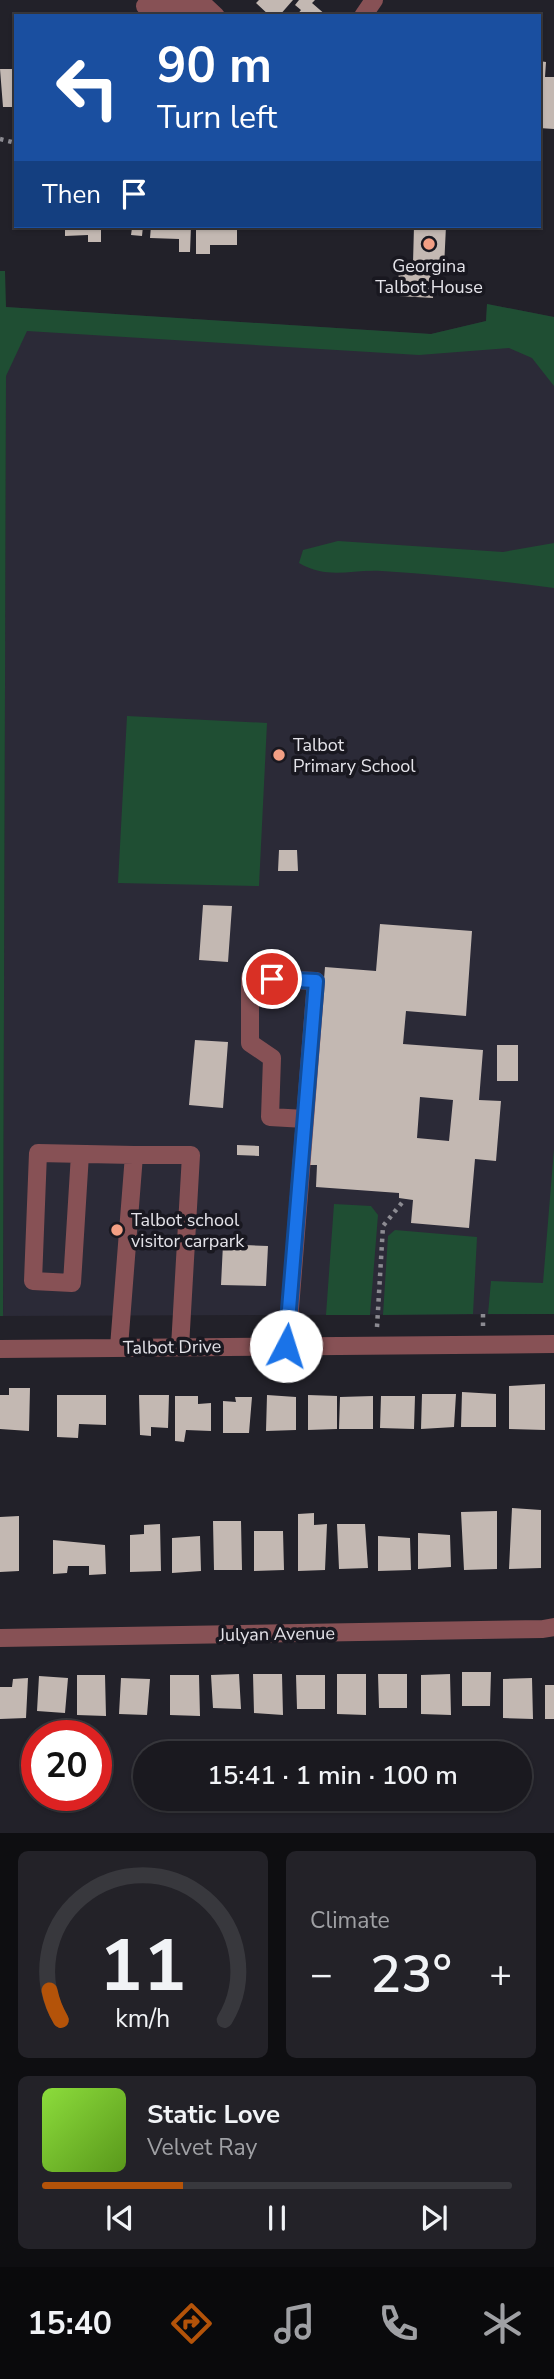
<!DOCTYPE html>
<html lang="en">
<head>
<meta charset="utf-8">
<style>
  :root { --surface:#1a191f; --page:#232228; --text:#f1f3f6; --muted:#9fa0a4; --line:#38383d; --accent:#b45309 }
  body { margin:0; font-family:"Nunito Sans",sans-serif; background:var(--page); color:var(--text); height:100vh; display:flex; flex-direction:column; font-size:26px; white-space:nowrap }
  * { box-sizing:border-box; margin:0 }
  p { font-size:23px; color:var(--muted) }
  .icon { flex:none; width:38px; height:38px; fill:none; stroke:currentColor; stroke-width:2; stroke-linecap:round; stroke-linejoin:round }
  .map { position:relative; height:1833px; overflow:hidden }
  .details { display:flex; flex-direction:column; gap:18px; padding:18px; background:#0e0e11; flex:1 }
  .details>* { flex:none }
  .hud { position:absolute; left:14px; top:14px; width:527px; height:214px; border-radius:0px; box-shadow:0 2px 5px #0004,0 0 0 2px var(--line); background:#1a4fa0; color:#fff; overflow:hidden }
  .speed { position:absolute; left:21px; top:1720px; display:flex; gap:14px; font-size:35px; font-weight:700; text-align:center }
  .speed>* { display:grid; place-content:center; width:91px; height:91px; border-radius:50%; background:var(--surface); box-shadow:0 2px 5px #0004,0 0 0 2px var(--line); line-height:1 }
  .speed .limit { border:10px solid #d22; background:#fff; color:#111 }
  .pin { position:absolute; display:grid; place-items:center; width:60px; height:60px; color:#fff; margin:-30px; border:4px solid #fff; border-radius:50%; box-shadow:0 2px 7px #0007 }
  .me { position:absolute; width:77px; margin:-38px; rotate:5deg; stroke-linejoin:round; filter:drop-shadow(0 0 5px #0008) }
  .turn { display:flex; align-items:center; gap:24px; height:147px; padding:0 28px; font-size:32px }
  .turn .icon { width:91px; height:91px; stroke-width:2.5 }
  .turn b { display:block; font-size:49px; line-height:60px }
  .then { display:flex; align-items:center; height:66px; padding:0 28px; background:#0003; gap:14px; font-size:26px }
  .big { font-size:52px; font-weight:600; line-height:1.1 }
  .details .card { flex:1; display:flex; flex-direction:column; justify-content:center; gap:10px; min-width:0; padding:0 24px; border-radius:10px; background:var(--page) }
  .details .dial { align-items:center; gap:0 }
  .dial svg { height:182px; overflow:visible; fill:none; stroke:var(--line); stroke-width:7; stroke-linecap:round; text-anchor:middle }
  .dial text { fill:var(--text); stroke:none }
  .song { display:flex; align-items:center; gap:21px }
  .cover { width:84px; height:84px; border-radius:10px; background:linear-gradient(135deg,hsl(90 70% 55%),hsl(90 70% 35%)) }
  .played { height:7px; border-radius:4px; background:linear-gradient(90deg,var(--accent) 30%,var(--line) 30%) }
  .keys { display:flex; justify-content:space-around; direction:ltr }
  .heat { display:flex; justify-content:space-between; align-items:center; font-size:38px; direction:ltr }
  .details .tiles { flex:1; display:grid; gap:18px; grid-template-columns:1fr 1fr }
  .card:last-child { grid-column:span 2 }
  .trip { position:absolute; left:133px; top:1741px; width:399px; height:70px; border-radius:35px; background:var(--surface); box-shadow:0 2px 5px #0004,0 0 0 2px var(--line); font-weight:600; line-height:70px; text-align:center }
  .tab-bar { display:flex; height:112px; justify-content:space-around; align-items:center; background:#0a0a0c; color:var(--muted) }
  .tab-bar .icon { width:49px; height:49px }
  .tab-bar .active { color:var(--accent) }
  .tab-bar b { font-size:32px; color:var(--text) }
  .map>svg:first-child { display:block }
</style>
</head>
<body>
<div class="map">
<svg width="554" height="1833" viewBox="0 0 554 1833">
  <rect width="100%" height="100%" fill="#222129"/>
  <!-- built -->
  <path fill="#2b2a37" d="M487,304l67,13v997l-551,2 3,-1009 425,27 55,-13z"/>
  <!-- green -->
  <path fill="#1f4e33" d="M0,271h5l1,36 425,27 55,-13 1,-17 67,13v69l-22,-28 -23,-10 -90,7 -392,-24 -21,45 -3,940h-3z
    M338,541l165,11 51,-9v45c-57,-8 -114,-13 -172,-17 -32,-2 -53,9 -83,-8l4,-13z
    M127,716l140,7 -8,163 -141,-3z
    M554,1149v165h-66l3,-33 52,2z
    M334,1204l37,2 7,9 -8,100h-44z
    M395,1230l82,7 -4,77 -90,1 5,-79z"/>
  <!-- building -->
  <path fill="#c3b8b2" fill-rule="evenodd" d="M259,0h34l-14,16h-9l-14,-13z
    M299,0h16l-3,3 15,13h-31l5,-6 -6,-5z
    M539,61l7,1 -1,15h9v52l-15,-1z
    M0,69h16v38h-13z
    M65,226h36v16h-13v-7l-23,1z
    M123,226h20l-1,10 -11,-1 1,-7z
    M151,226h40l-1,26h-11v-13l-29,-1z
    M208,226h29v19h-27v9h-14v-26z
    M414,226h32l-2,42 -10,-1 -1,31 -35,-2 1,-34 14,1z
    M279,850h18l1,21h-20z
    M203,905l29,1 -4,56 -29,-2z
    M380,924l92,7 -6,85 -60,-5 -3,33 80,6 -4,50 22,1 -5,60 -21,-2 -6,69 -58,-5 2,-23 -14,-2v-5l-83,-6 1,-22h-13l8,-34 13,-164 51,4zM420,1097l33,3 -4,41 -32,-3z
    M195,1040l33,2 -5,66 -34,-3z
    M497,1045h21v36h-21z
    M237,1145l22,1v10l-22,-1z
    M223,1244l45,2 -2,40 -45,-1z
    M545,1384v46l-36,-1v-43z
    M9,1388h21l-1,43 -29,-2v-34h9z
    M462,1392l34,2v33h-35z
    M422,1394h34l-2,33 -33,2z
    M57,1395h49v30l-27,-1 -1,14 -21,-1z
    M139,1395h30l-1,33 -17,-1v9l-11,-1z
    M267,1395l29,2v33l-30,1z
    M308,1395l29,1v33l-29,1z
    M175,1396h23v8l13,-1v28l-25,-1 -2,12 -9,-1z
    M373,1396v33h-34l1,-32z
    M381,1396h34l-1,33 -34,-1z
    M235,1397h17l-3,36h-26v-32l13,1z
    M512,1508l29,2v58l-32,1z
    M497,1511v58l-33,1 -3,-58z
    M314,1513v12l13,-1 -2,46 -27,1v-57z
    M19,1516v55l-19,1v-55z
    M213,1521h28l1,49h-28z
    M160,1524l1,47 -31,1v-37l14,-1v-9z
    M337,1524h28l3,44 -29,1z
    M254,1531h29l1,39 -30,1z
    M418,1533l32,2 1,32 -33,2z
    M200,1536l1,35 -29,2v-35z
    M378,1536l32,2 1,32 -33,1z
    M53,1540l52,5 1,29 -17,1v-9h-21l-1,7 -14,1z
    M462,1672h29l-1,34h-28z
    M239,1674l2,35 -28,-1 -2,-33z
    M253,1674h29l1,41 -29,-2z
    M337,1674h29v41l-29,-1z
    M378,1674h29v34h-28z
    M450,1674l1,41 -30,-1v-39z
    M77,1675h28l1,41 -29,-1z
    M170,1675h29l1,41 -30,-1z
    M296,1675h29v34h-28z
    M39,1676l29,2 -3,35 -28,-2z
    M28,1678l-2,40 -26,1v-32h12l1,-8z
    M121,1678l29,1 -3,36 -28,-1z
    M532,1678l1,41 -30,-1v-39z
    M545,1685h9v34h-9z"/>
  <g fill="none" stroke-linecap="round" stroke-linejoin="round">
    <!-- path -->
    <path stroke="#8c8b92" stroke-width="4.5" stroke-dasharray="3.5 5" stroke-linecap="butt" d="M0,139l16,4
      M483,1326v-12
      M377,1327l6,-101 22,-27"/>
    <!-- minor -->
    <path stroke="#875155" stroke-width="18" d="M145,6l57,-3 14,13
      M363,16l11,-16
      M80,1154l-8,129 -39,-2 5,-128 96,2
      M287,1346l29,-365 -66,-3v65l22,15 -2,59 35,2
      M119,1347l15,-192h57l-11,192
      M0,1349l554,-5
      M0,1638l543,-9 11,-2"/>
  </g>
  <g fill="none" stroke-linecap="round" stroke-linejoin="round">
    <!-- route casing -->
    <g stroke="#114b97" stroke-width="18">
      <path id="route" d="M272,979l44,2 -30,365"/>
    </g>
    <!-- route -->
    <use href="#route" stroke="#1a73e8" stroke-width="12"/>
  </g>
  <!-- markers -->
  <g fill="#f39f84" stroke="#191820" stroke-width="2.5">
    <circle cx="429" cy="244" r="7"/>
    <circle cx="279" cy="755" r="7"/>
    <circle cx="117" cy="1230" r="7"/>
  </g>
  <g text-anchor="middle" stroke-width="7" stroke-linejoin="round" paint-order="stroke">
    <!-- poi labels -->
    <g font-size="18" fill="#e4e3e9" stroke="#191820" text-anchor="start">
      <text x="429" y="272" text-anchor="middle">Georgina<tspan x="429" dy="21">Talbot House</tspan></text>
      <text x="293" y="751">Talbot<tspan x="293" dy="21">Primary School</tspan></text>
      <text x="131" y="1226">Talbot school<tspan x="131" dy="21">visitor carpark</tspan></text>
    </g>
    <!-- street labels -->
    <g font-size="18" fill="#e4e3e9" stroke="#191820">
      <text transform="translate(172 1347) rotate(-1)" y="6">Talbot Drive</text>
      <text transform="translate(277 1634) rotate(-1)" y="6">Julyan Avenue</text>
    </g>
  </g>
</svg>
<div class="speed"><div class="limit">20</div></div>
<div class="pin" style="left:272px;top:979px;background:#d93025"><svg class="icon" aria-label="arrive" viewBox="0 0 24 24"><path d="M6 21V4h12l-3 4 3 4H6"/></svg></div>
<svg class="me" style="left:286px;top:1346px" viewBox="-20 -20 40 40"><circle r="19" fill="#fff"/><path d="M0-13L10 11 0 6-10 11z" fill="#1a73e8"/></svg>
<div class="trip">15:41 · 1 min · 100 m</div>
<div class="hud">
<div class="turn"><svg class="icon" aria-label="left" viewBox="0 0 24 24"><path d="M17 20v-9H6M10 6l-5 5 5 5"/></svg><div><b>90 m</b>Turn left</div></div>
<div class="then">Then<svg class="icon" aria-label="arrive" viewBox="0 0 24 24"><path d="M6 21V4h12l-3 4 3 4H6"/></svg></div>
</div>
</div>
<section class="details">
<div class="tiles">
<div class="card dial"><svg viewBox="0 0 100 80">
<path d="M14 69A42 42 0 1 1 86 69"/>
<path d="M14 69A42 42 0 0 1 9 56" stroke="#b45309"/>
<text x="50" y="56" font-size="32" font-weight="700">11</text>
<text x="50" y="72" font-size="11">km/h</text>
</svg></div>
<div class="card"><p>Climate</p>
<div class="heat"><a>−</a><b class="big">23°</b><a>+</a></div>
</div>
<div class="card">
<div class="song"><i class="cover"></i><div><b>Static Love</b><p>Velvet Ray</p></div></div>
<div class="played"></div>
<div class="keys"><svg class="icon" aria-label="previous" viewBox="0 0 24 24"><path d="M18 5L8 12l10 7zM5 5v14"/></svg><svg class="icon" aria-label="pause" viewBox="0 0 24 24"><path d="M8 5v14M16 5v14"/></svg><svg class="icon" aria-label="next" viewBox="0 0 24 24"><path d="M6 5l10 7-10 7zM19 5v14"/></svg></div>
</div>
</div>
</section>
<nav class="tab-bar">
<b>15:40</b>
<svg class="icon active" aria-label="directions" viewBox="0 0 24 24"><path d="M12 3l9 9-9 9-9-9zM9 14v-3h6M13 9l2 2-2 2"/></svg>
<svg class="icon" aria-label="music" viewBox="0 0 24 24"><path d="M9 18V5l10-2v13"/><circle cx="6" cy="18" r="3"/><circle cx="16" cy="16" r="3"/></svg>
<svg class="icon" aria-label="phone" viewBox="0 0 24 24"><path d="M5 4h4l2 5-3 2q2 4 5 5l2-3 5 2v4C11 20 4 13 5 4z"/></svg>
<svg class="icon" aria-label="climate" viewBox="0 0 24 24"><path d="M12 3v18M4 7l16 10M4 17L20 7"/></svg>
</nav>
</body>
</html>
